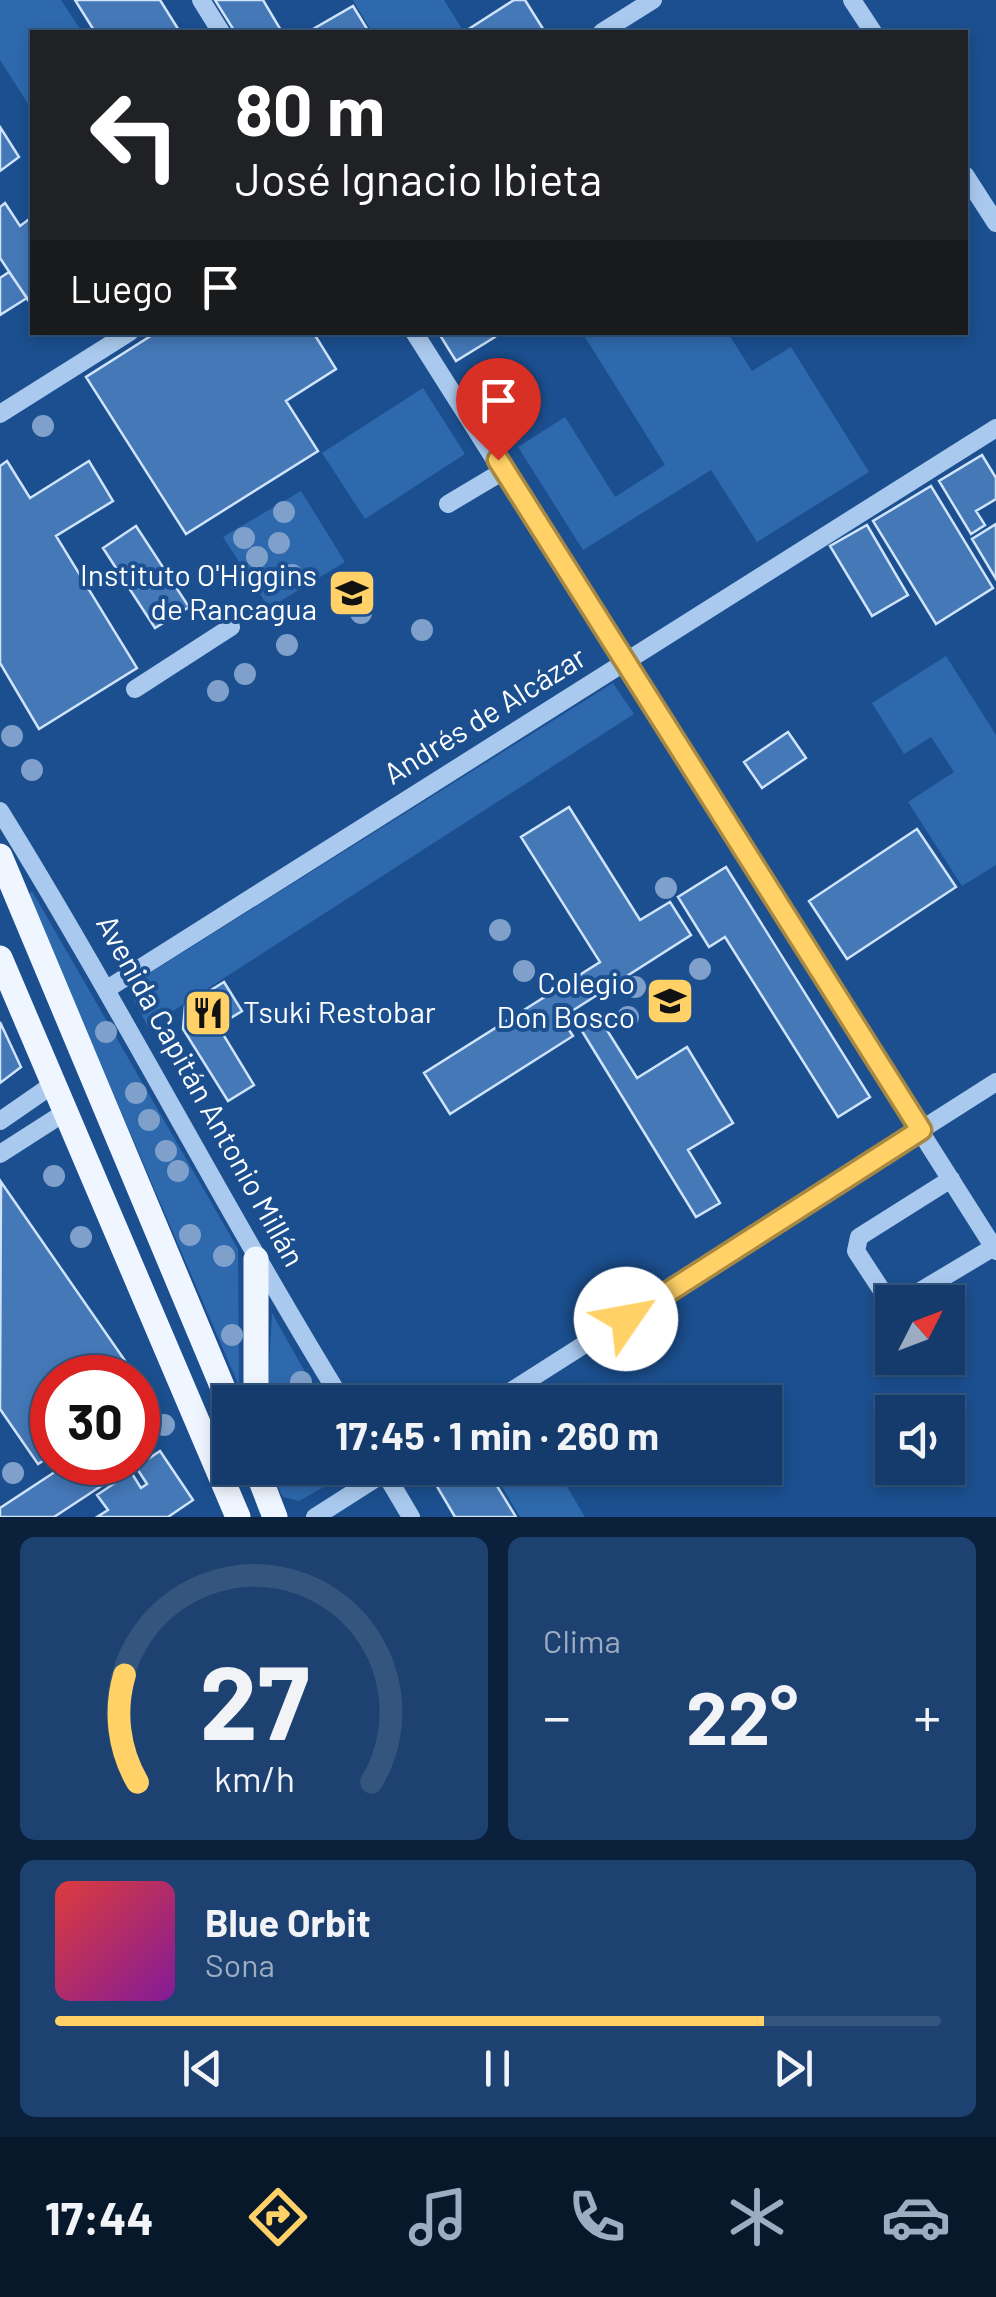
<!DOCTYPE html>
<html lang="es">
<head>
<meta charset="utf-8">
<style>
  :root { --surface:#143b6b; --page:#1d4271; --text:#f1f3f6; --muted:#9dadc1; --line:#33557e; --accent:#ffd166 }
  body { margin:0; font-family:Barlow,sans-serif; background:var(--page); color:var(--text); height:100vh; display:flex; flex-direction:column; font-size:38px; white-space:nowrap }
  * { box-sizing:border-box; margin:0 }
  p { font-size:32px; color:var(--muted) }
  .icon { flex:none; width:55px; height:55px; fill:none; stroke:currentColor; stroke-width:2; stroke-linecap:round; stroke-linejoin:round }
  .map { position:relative; height:1517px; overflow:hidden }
  .drawer { display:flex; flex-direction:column; gap:20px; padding:20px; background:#0b203b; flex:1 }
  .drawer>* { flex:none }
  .guide { position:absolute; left:30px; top:30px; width:938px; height:305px; border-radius:0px; box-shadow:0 5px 15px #0003,0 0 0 2px var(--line); background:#202124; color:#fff; overflow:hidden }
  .needle { width:65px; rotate:48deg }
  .tools { position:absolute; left:875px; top:1285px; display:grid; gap:20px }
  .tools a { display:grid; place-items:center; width:90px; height:90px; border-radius:0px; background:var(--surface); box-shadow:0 5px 15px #0003,0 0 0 2px var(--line); font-size:50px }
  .speed { position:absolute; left:30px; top:1355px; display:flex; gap:20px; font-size:50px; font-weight:700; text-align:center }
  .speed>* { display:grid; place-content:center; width:130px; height:130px; border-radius:50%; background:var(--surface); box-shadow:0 5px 15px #0003,0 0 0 2px var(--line); line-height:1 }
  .speed .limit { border:15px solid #d22; background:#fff; color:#111 }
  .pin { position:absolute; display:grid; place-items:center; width:85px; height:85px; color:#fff; margin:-102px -42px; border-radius:50% 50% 50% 0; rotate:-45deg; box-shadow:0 0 10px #0007 }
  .pin .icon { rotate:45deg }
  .me { position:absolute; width:110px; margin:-55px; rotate:57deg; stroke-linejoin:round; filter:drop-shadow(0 0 8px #0008) }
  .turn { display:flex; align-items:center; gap:35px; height:210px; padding:0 40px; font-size:45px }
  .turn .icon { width:130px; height:130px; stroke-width:2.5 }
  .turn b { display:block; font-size:70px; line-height:85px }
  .then { display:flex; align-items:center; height:95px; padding:0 40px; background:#0003; gap:20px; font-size:38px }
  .big { font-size:75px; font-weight:700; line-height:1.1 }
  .drawer .tile { flex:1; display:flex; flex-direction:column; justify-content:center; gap:15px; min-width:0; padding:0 35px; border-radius:15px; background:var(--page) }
  .drawer .dial { align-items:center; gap:0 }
  .dial svg { height:260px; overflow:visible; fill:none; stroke:var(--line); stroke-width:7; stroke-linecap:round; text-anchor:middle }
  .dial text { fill:var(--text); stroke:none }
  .song { display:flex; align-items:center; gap:30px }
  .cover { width:120px; height:120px; border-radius:15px; background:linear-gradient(135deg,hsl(0 70% 55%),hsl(290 70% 35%)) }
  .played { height:10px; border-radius:5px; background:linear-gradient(90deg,var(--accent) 80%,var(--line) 80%) }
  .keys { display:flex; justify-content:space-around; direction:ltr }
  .heat { display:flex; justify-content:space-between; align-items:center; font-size:55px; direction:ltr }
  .drawer .tiles { flex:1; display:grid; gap:20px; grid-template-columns:1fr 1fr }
  .tile:last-child { grid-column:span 2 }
  .trip { position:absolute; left:212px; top:1385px; width:570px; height:100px; border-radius:0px; background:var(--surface); box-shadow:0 5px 15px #0003,0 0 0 2px var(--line); font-weight:700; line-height:100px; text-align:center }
  .dock { display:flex; height:160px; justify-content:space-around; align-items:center; background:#08182b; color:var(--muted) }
  .dock .icon { width:70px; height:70px }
  .dock .on { color:var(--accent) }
  .dock b { font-size:45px; color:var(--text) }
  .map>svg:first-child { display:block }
</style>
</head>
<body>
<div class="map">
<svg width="996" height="1517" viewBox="0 0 996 1517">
  <rect width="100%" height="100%" fill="#1b4f8f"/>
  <!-- green -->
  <path fill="#2e69ad" d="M0,0h61l21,32h-50l-2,75 -30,-47z
    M353,0h91l20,32h-92z
    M728,333l24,38 39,-24 78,125 -112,70 -46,-72 -128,80 -65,-103 47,-30 50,80 50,-32 -82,-131z
    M423,388l42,66 -100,65 -43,-66z
    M301,491l44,71 -76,46 -46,-71z
    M946,656l50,79v130l-34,21 -54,-84 46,-30 -23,-35 -27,17 -32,-51z
    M613,683l21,31 -486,313 -18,-34 12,-15z
    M32,891l206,358 1,137 -211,-491z
    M272,1313l50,89h-55z
    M267,1468h81l-3,7 -46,26 -16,-4z
    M491,1468h65l29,49h-65z"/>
  <!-- building -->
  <path fill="#4478b7" stroke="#cfe3fa" stroke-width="2.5" d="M75,0h85l20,32h-85z
    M215,0h48l19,32h-47z
    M514,0h11l20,32h-81z
    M353,6l16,26h-61z
    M0,127l19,30 -19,14z
    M5,203l15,23 12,-9v89l-32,-48v-51z
    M9,272l18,26 -27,17v-37z
    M157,332h156l23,37 -50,32 32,50 -132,83 -100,-157z
    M438,332h55l2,5 -39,24z
    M982,455l14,23v21l-20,12 9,14 -14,9 -32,-53z
    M7,461l23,37 59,-37 24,40 -57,35 81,132 -98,61 -39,-66v-197z
    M931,486l62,102 -57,36 -63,-103z
    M996,524v55l-24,-40z
    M867,525l41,70 -36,21 -42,-70z
    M136,526l53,81 -34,21 -52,-80z
    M788,732l18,26 -44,30 -18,-26z
    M569,807l71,113 30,-18 21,33 -130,83 12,18 -123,78 -26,-41 176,-111 -79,-125z
    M917,829l39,58 -109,72 -38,-58z
    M726,867l144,230 -32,20 -113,-180 -16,10 -31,-50z
    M224,982l18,29 -24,15 36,59 -26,16 -45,-72 2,-23z
    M600,1019l37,59 50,-31 46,76 -45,27 32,53 -24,14 -114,-186z
    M0,1022l21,45 -21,16z
    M1,1182l136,196h-85v77l-14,9 -38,-55z
    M138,1442l9,14 -93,61h-54v-9l70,-46h68z
    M160,1451l33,49 -25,17h-71l11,-7 -11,-15 34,-23 10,16 6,-4 -11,-17z
    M432,1468h54l30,49h-61l-23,-39z"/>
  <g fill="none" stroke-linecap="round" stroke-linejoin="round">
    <!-- minor -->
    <path stroke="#a9c9ee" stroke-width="18" d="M201,0l20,32
      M852,0l21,32
      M602,32l51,-32
      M965,175l31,48
      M414,332l582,919
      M0,414l130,-82
      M448,504l57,-34
      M135,689l96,-62
      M0,811c120,194 224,397 343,591
      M107,989l889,-561
      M0,1121l55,-38
      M0,1154l67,-43
      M902,1302l92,-55
      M892,1306l-36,-55 3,-14 92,-58
      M494,1402l502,-320
      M382,1468l29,49
      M315,1517l77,-49"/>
    <!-- major -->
    <path stroke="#f0f6ff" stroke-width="25" d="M0,856l230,549
      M0,958l238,559
      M256,1259v143
      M256,1468l19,49"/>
  </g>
  <!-- trees -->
  <g fill="#7ea0ca">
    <circle cx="43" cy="426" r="11"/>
    <circle cx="284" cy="512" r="11"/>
    <circle cx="244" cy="538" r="11"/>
    <circle cx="279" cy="543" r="11"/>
    <circle cx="257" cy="557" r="11"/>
    <circle cx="292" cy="575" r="11"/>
    <circle cx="361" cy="613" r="11"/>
    <circle cx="422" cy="630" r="11"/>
    <circle cx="287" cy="645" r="11"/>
    <circle cx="245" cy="674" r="11"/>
    <circle cx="218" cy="691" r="11"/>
    <circle cx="12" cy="736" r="11"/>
    <circle cx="32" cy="770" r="11"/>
    <circle cx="666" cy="888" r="11"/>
    <circle cx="500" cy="930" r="11"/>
    <circle cx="700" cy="969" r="11"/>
    <circle cx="524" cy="971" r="11"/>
    <circle cx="635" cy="987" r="11"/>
    <circle cx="680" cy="989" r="11"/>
    <circle cx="628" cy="1017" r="11"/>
    <circle cx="106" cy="1032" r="11"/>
    <circle cx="136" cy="1093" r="11"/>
    <circle cx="149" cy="1120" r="11"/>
    <circle cx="166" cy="1151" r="11"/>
    <circle cx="178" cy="1171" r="11"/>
    <circle cx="54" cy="1176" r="11"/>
    <circle cx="190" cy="1235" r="11"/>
    <circle cx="81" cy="1237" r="11"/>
    <circle cx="224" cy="1256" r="11"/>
    <circle cx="232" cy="1335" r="11"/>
    <circle cx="301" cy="1382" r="11"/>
    <circle cx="164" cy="1425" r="11"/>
    <circle cx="13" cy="1473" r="11"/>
  </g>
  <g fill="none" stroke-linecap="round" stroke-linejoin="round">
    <!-- route casing -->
    <g stroke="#a68842" stroke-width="25">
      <path id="route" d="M498,460l423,670 -295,189"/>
    </g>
    <!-- route -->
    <use href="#route" stroke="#ffd166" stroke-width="18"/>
  </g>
  <!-- icons -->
  <defs>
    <g id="school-square" transform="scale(2.5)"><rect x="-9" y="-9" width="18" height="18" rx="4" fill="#ffd166" stroke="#1b4f8f"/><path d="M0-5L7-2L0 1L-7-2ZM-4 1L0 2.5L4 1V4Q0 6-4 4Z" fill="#111"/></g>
    <g id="restaurant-square" transform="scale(2.5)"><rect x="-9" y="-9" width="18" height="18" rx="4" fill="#ffd166" stroke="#1b4f8f"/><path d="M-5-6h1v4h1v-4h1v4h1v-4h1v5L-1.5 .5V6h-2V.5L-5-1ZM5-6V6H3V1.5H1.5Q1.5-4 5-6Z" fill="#111"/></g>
  </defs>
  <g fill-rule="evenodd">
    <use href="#school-square" x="352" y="593"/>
    <use href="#school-square" x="670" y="1001"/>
    <use href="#restaurant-square" x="208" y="1013"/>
  </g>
  <g text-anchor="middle" stroke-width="8" stroke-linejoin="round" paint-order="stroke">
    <!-- poi labels -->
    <g font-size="30" fill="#fff" stroke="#1b4f8f" text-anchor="end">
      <text x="317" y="586">Instituto O'Higgins<tspan x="317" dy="34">de Rancagua</tspan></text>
      <text x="635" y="994">Colegio<tspan x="635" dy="34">Don Bosco</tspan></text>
      <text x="243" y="1023" text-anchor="start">Tsuki Restobar</text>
    </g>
    <!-- street labels -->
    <g font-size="30" fill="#fff" stroke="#1b4f8f">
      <text transform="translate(485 716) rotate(-32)" y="10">Andrés de Alcázar</text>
      <text transform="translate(200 1091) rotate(61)" y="10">Avenida Capitán Antonio Millán</text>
    </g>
  </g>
</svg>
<div class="tools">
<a><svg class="needle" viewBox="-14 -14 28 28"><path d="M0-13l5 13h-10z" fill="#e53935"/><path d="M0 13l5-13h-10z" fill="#9dadc1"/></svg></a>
<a><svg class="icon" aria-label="sound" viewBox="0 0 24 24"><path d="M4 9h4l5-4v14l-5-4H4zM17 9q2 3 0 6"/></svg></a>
</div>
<div class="speed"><div class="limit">30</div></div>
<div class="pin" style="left:498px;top:460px;background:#d93025"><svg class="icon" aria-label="arrive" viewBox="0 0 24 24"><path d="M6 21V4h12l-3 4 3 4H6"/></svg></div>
<svg class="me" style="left:626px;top:1319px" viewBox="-20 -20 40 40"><circle r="19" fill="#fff"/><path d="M0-13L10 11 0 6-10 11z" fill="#ffd166"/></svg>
<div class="trip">17:45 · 1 min · 260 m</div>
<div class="guide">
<div class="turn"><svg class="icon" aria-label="left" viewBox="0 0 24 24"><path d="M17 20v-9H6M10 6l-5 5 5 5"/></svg><div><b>80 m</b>José Ignacio Ibieta</div></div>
<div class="then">Luego<svg class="icon" aria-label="arrive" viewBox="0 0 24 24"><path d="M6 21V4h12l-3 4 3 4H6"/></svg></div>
</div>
</div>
<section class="drawer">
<div class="tiles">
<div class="tile dial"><svg viewBox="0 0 100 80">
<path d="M14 69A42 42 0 1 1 86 69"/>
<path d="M14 69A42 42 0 0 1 10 36" stroke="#ffd166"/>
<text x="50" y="56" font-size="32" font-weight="700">27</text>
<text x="50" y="72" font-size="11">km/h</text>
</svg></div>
<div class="tile"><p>Clima</p>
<div class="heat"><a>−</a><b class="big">22°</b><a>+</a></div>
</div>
<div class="tile">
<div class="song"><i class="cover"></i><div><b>Blue Orbit</b><p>Sona</p></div></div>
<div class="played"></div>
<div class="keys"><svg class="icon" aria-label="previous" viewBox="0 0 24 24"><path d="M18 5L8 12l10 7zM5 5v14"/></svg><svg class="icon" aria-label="pause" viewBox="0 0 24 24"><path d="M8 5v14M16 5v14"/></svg><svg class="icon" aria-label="next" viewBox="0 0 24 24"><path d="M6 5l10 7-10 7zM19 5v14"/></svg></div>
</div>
</div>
</section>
<nav class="dock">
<b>17:44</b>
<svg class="icon on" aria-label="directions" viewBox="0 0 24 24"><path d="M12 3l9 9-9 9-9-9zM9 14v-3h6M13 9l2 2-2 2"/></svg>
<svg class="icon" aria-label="music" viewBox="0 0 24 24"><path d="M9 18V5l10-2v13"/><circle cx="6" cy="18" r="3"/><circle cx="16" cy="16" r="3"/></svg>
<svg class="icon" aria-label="phone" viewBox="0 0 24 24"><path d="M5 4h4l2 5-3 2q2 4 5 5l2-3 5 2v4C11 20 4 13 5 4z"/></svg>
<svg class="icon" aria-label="climate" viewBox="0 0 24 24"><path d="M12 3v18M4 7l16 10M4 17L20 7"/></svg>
<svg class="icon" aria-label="car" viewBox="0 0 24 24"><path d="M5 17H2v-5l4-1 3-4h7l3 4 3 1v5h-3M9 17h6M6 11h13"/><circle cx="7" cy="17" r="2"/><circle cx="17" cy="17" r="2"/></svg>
</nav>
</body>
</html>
